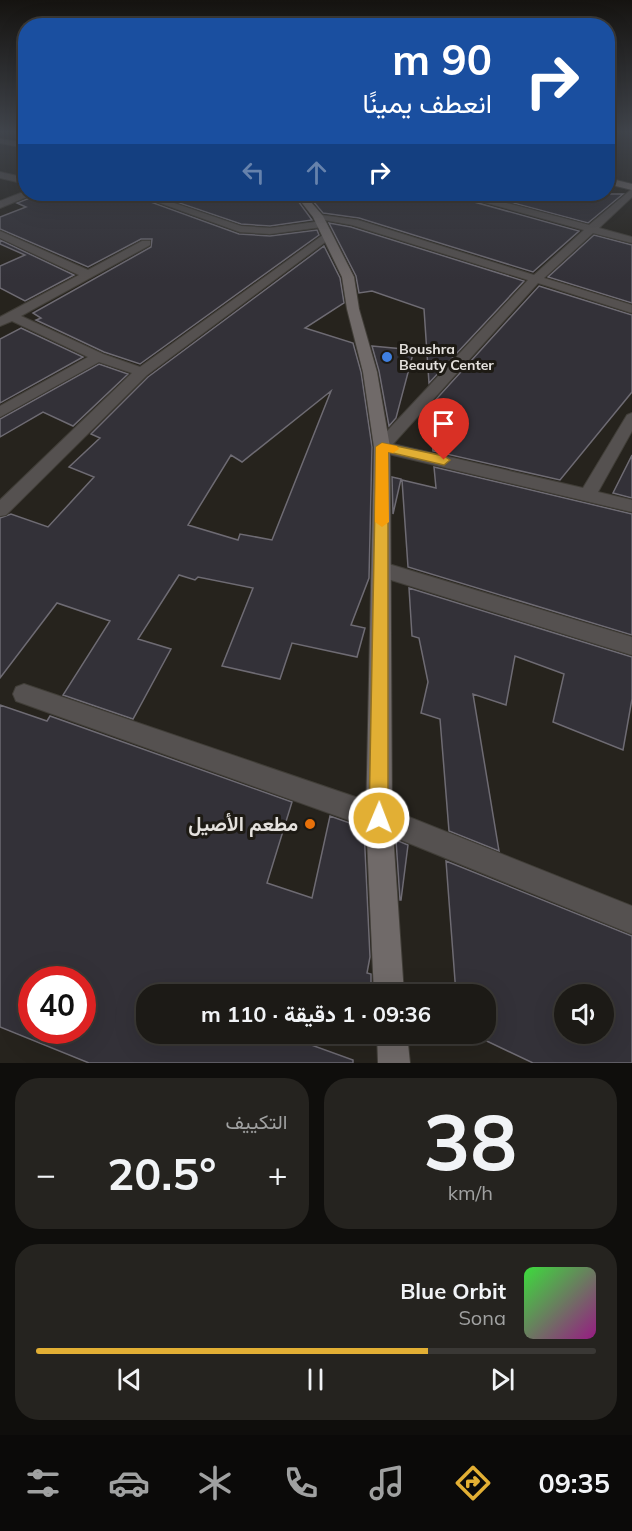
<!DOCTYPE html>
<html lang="ar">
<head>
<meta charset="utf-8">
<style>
  :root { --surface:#1c1a16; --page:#25231f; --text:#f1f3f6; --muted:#a0a1a1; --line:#3a3835; --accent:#e2af34 }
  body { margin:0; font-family:Mulish,Vazirmatn,sans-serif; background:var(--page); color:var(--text); direction:rtl; height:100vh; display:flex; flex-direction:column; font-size:22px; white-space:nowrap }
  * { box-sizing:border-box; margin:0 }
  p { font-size:20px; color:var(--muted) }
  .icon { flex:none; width:33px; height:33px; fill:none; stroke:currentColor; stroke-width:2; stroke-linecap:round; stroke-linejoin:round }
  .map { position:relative; height:1063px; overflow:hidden; direction:ltr }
  .sheet { display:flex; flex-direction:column; gap:15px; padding:15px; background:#0f0e0c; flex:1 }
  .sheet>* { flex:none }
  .guide { position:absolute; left:18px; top:18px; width:597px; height:183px; border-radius:24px; box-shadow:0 6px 24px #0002,0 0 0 2px var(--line); direction:rtl; background:#1a4fa0; color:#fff; overflow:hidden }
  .tools { position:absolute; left:554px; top:984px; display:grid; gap:12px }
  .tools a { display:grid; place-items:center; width:60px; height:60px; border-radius:50%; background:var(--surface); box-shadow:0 6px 24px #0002,0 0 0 2px var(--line); font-size:30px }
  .speed { position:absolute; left:18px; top:966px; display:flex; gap:12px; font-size:30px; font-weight:700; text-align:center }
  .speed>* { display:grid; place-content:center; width:78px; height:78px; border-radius:50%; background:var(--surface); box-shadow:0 6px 24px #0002,0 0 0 2px var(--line); line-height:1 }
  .speed .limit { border:9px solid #d22; background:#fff; color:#111 }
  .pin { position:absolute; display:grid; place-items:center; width:51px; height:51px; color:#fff; margin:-62px -26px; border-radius:50% 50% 50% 0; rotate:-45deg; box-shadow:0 0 6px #0007 }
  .pin .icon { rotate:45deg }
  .me { position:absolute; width:66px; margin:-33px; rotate:1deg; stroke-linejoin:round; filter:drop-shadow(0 0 4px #0008) }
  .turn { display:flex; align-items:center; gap:21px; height:126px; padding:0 24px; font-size:27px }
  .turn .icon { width:78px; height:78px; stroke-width:2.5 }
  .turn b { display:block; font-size:42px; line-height:51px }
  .lanes { display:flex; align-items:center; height:57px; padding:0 24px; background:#0003; justify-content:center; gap:30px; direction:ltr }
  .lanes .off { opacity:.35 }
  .big { font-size:45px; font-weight:700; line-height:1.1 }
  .sheet .tile { flex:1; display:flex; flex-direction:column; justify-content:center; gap:9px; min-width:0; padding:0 21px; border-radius:24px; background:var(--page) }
  .sheet .dial { align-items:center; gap:0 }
  .dial b { font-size:78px; line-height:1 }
  .song { display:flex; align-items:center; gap:18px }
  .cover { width:72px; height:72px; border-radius:9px; background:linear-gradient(135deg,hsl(120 70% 55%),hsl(310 70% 35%)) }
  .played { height:6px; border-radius:3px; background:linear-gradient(90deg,var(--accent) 70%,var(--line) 70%) }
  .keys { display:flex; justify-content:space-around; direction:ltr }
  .heat { display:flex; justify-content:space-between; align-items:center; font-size:33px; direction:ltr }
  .sheet .tiles { flex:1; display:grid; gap:15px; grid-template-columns:1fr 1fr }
  .tile:last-child { grid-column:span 2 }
  .trip { position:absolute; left:136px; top:984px; width:360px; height:60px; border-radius:24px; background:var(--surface); box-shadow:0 6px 24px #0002,0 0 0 2px var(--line); font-weight:700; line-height:60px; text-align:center; direction:rtl }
  .dock { display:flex; height:96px; justify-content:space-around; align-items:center; background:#0b0a09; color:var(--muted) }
  .dock .icon { width:42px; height:42px }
  .dock .active { color:var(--accent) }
  .dock b { font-size:27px; color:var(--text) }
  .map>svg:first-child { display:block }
</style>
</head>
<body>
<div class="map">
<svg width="632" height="1063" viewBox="0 0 632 1063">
  <rect width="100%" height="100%" fill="#26231d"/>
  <!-- building -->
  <path fill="#333138" stroke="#6e6b73" stroke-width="1.5" fill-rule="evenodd" d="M32,194h101l1,2 105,38 31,2 47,-6 2,5 -179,129 -36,-12 -68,-32 5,-2 -8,-5 118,-66 1,-8h-11l-53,28 -88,-38v-12l26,-10 -9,-4 13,-5z
    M153,194h140l19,26 -42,6 -29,-2z
    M307,194h151l2,4 119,33 -46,41 -174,-54 -36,-5z
    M480,194h143l-35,29z
    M329,223l22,4 173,54 -95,102 -5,-74 -52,-18 -13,2 -3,-17z
    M594,235l38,10v58l-84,-26z
    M0,240l74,35 -49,26 -25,-13v-22l25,-11 -25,-11z
    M324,246l16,32 4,25 -39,25 48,15 8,29 11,75 -3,131 -18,47 14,3 -8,29 -65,-14 -12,36 -58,-13 31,-78 -55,-11 -3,3 -16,-5 -41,64 33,10 -38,70 -70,-24 47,-74 -53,-18 -57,75v-160l11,-4 37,13 46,-50 -25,-10 31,-29 -9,-4 57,-57zM331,391l-59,149 -32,-6 -2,6 -50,-15 43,-70 11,7z
    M539,286l93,29v77l-72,88 -127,-29 -3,-45z
    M21,328l62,29 -83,46v-64z
    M372,346l42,4 -18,68 -7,8 -10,-55z
    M99,364l29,10 -55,52 -30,-14 -43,25v-18z
    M632,455v43l-19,-5z
    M434,467l198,47v121l-224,-68 -6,-87 34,8z
    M392,477l9,2 -8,35z
    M409,588l223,69v42l-9,51 -70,-28 11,-48 -49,-18 -9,49 -33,-11 26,157 -50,-20 -9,-112 -19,-6 7,-31 -9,-44 -7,-2z
    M0,705l47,16 3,-5 242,86 -25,81 45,15 18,-82 34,12 6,129 -3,16 4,1v9l-2,11h-222v40h134l72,26v3h-264l-89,-36zM32,980h50v50h-50z
    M396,840l12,5 -7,55h-1z
    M446,861l186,75v127h-99l-61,-29h14v-40h-30zM564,994h39v40h-39z"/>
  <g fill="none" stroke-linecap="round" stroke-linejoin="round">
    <!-- street casing -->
    <g stroke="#413e38" stroke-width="2">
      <path id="street" d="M0,139l26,4v5l-26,-5z
        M0,172l26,6v6l-26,-6z
        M632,189v8l-33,31 33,9v6l-39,-10 -49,45 88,27v8l-94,-30 -145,161 190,44 44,-73 5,-2v18l-34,61 34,8v12l-256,-61 -2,-4 2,-4 152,-163 -176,-55 -38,-7v-4l44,6 176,55 50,-45 -123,-34 -1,-2h13l116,31z
        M26,191v3h4l-1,2 -29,12v-7z
        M135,194h13l93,32 29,2 52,-7 5,3 -5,3 -52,7 -30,-2z
        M0,231l88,39 54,-29h8v4l-129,71 82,38 37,13 183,-132h8l1,2 -185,138 -141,140 -6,1v-16l132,-127 -33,-11 -99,55v-11l88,-49 -76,-36 -12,5v-9l79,-42 -79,-37z
        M382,562l250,75v18l-257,-80 -2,-5 2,-5z
        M24,684l355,121 253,101v28l-253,-103 -363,-130 -3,-7 3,-7z"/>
    </g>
    <!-- secondary casing -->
    <g stroke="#413e38" stroke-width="2">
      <path id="secondary" d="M608,178l24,6v6l-24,-6z
        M295,194h9l19,22 31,61 5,32 18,63 13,75 2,371 12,176h-30l-8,-176 8,-371 -11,-75 -16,-63 -5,-32 -29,-60z
        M377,1034h30l3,29h-32z"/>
    </g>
    <!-- street -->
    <use href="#street" fill="#555150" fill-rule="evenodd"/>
    <!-- secondary -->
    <use href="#secondary" fill="#706a69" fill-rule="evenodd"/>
  </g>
  <!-- sky -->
  <linearGradient id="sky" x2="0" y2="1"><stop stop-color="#151310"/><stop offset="0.47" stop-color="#41454c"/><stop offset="1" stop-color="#41454c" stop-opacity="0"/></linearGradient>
  <rect width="632" height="280" fill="url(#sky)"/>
  <!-- route -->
  <path fill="#e2af34" stroke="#937222" stroke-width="1.5" d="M382,443l62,13 6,4 -6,5 -56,-13v366l-3,6 -6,3 -7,-3 -3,-6 7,-371z"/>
  <!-- slow -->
  <path fill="#f59e0b" d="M382,443l15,3 2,3 -6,4 -5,-1 1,70 -7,5 -7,-5 1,-75z"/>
  <!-- markers -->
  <circle fill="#3f7fe0" stroke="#1d1a14" stroke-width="2" cx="387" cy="357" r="6"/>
  <circle fill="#e8710a" stroke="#1d1a14" stroke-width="2" cx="310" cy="824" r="6"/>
  <g text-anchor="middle" stroke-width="6" stroke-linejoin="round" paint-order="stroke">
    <!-- far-poi labels -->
    <g font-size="14" font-weight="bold" fill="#e4e1dd" stroke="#1d1a14" text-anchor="start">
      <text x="399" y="354">Boushra<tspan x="399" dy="16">Beauty Center</tspan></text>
    </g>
    <!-- near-poi labels -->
    <g font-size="20" font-weight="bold" fill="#e4e1dd" stroke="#1d1a14" text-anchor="end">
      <text x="298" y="831">مطعم الأصيل</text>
    </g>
  </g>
</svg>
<div class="tools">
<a><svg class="icon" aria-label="sound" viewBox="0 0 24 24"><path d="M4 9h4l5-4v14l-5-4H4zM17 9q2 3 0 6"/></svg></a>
</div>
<div class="speed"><div class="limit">40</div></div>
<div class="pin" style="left:444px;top:460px;background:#d93025"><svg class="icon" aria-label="arrive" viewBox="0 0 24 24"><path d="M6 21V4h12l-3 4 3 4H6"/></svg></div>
<svg class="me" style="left:379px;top:818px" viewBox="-20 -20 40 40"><circle r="17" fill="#e2af34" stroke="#fff" stroke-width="3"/><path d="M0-11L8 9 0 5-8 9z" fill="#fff"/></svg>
<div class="trip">09:36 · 1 دقيقة · 110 m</div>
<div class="guide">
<div class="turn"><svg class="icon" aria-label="right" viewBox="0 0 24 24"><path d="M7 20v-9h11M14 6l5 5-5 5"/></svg><div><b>90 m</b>انعطف يمينًا</div></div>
<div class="lanes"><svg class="icon off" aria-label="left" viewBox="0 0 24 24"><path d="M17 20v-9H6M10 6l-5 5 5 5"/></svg><svg class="icon off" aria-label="ahead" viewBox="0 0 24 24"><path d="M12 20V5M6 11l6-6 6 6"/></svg><svg class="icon" aria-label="right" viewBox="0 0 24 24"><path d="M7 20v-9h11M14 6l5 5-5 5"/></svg></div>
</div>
</div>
<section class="sheet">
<div class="tiles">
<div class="tile dial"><b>38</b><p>km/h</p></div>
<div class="tile"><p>التكييف</p>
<div class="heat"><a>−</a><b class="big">20.5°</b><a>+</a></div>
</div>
<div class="tile">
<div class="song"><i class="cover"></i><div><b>Blue Orbit</b><p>Sona</p></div></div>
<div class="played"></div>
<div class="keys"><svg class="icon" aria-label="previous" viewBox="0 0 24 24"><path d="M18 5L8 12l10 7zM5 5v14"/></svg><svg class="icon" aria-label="pause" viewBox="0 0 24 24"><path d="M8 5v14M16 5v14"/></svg><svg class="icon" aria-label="next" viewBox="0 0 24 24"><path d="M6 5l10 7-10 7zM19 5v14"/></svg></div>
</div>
</div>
</section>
<nav class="dock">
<b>09:35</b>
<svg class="icon active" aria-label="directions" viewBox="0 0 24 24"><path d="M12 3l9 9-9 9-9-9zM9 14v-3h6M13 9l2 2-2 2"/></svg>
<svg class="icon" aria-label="music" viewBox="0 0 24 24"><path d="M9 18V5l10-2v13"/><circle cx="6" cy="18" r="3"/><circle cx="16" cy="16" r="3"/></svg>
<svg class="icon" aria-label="phone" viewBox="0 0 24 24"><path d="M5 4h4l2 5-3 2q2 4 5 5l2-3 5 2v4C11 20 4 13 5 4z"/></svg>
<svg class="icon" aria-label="climate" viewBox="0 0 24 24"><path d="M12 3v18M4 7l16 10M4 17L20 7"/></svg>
<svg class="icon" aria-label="car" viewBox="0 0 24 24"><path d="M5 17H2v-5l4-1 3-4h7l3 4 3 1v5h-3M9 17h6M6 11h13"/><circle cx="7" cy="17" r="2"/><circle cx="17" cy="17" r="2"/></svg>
<svg class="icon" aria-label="filters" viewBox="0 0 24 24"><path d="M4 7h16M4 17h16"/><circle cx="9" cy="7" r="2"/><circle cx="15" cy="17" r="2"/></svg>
</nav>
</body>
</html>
